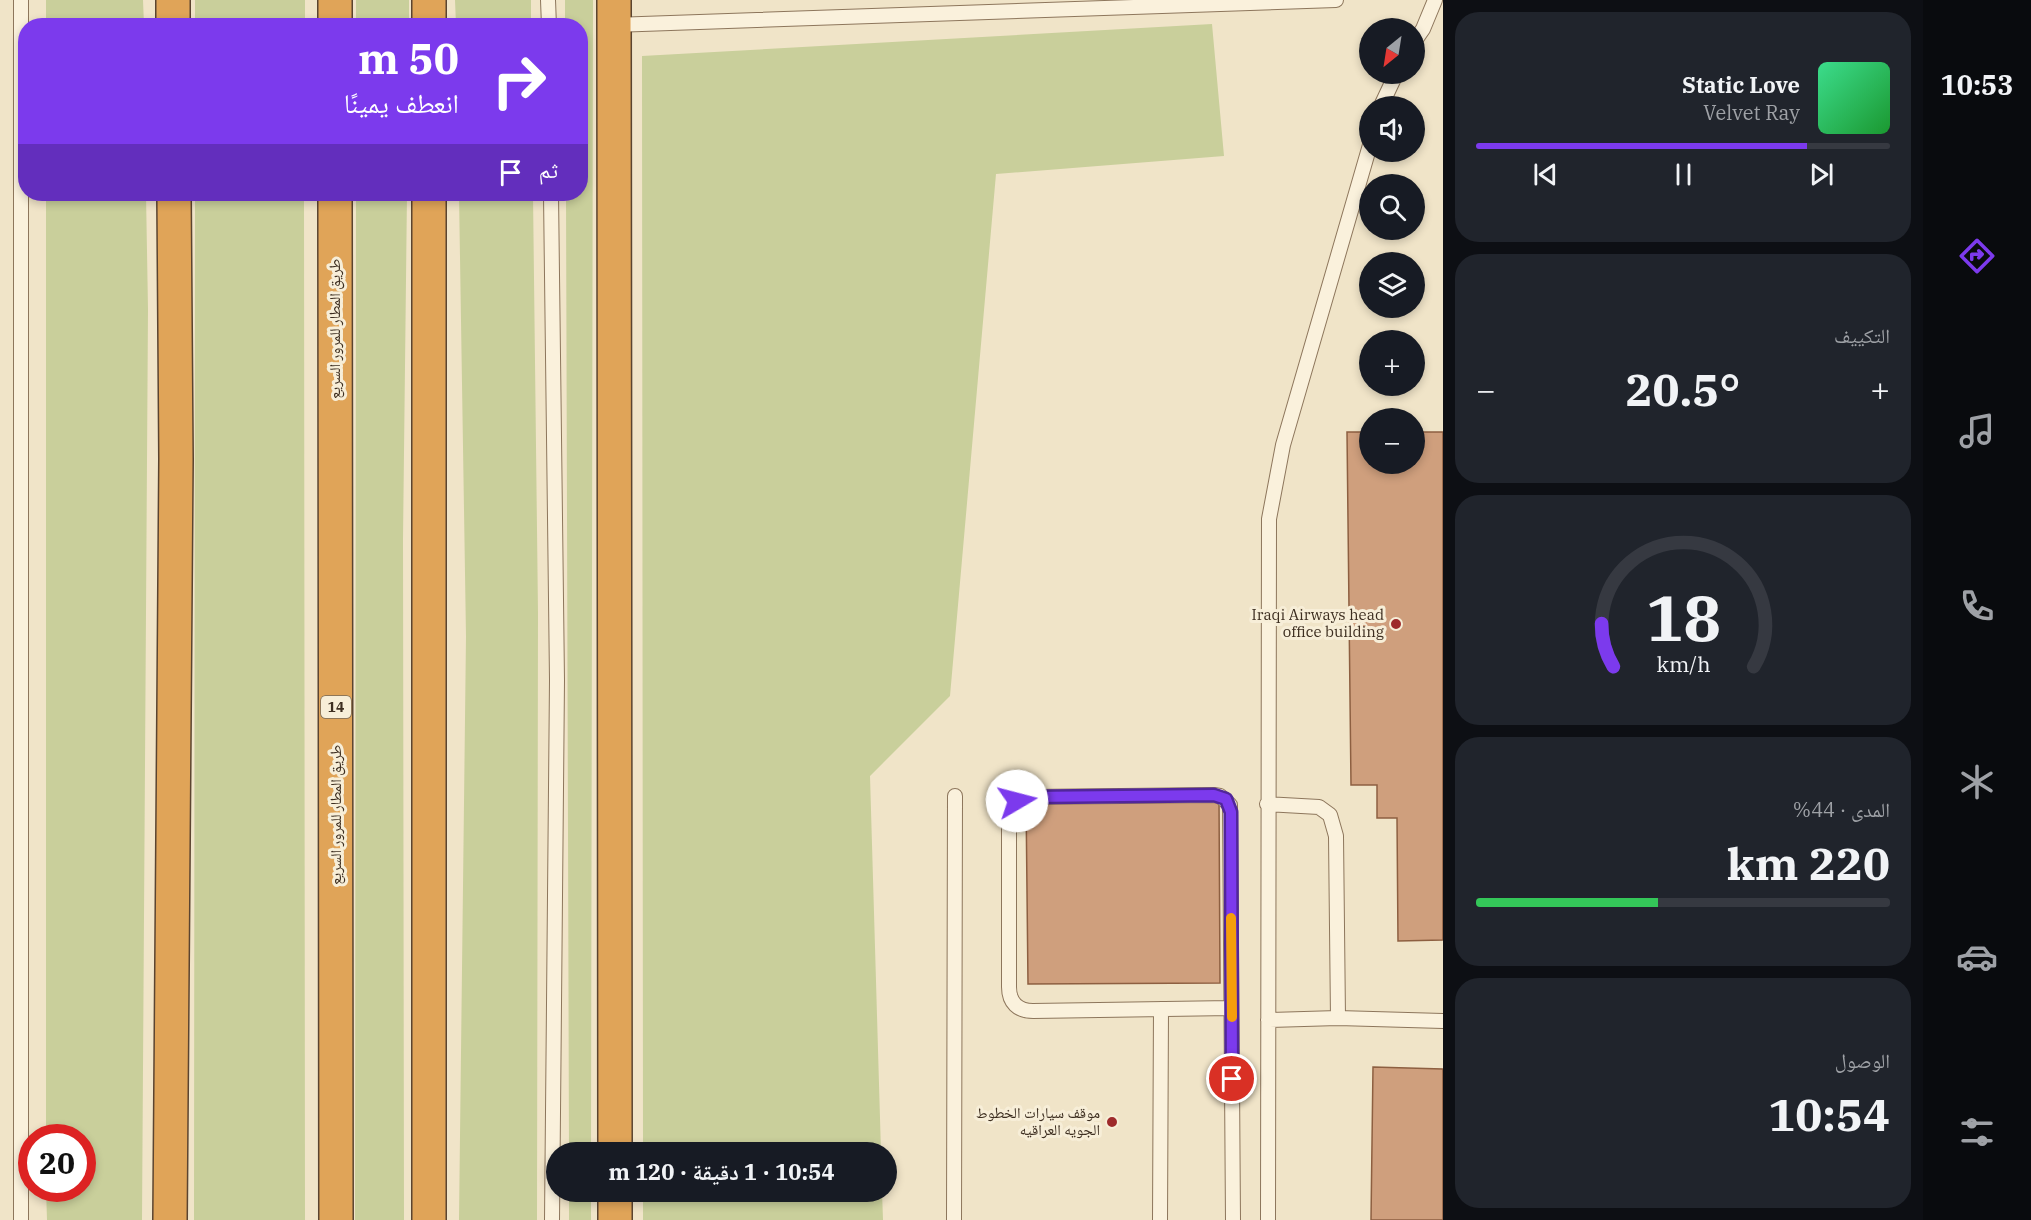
<!DOCTYPE html>
<html lang="ar">
<head>
<meta charset="utf-8">
<style>
  :root { --surface:#171b24; --page:#20242c; --text:#f1f3f6; --muted:#9ea1a6; --line:#363941; --accent:#7c3aed }
  body { margin:0; font-family:"IBM Plex Serif","Noto Naskh Arabic",serif; background:var(--page); color:var(--text); direction:rtl; height:100vh; display:flex; flex-direction:column; font-size:22px; white-space:nowrap }
  * { box-sizing:border-box; margin:0 }
  p { font-size:20px; color:var(--muted) }
  .icon { flex:none; width:33px; height:33px; fill:none; stroke:currentColor; stroke-width:2; stroke-linecap:round; stroke-linejoin:round }
  .map { position:relative; flex:1; overflow:hidden; direction:ltr }
  .drawer { display:flex; flex-direction:column; gap:12px; padding:12px; background:#0d0f14; width:480px }
  .drawer>* { flex:none }
  .hud { position:absolute; left:18px; top:18px; width:570px; height:183px; border-radius:24px; box-shadow:0 3px 9px #0003; direction:rtl; background:#7c3aed; color:#fff; overflow:hidden }
  .needle { width:39px; rotate:210deg }
  .buttons { position:absolute; left:1359px; top:18px; display:grid; gap:12px }
  .buttons a { display:grid; place-items:center; width:66px; height:66px; border-radius:50%; background:var(--surface); box-shadow:0 3px 9px #0003; font-size:30px }
  .speed { position:absolute; left:18px; top:1124px; display:flex; gap:12px; font-size:30px; font-weight:700; text-align:center }
  .speed>* { display:grid; place-content:center; width:78px; height:78px; border-radius:50%; background:var(--surface); box-shadow:0 3px 9px #0003; line-height:1 }
  .speed .limit { border:9px solid #d22; background:#fff; color:#111 }
  .pin { position:absolute; display:grid; place-items:center; width:51px; height:51px; color:#fff; margin:-26px; border:3px solid #fff; border-radius:50%; box-shadow:0 2px 6px #0007 }
  .me { position:absolute; width:66px; margin:-33px; rotate:82deg; stroke-linejoin:round; filter:drop-shadow(0 0 4px #0008) }
  .turn { display:flex; align-items:center; gap:21px; height:126px; padding:0 30px; font-size:27px }
  .turn .icon { width:78px; height:78px; stroke-width:2.5 }
  .turn b { display:block; font-size:42px; line-height:51px }
  .then { display:flex; align-items:center; height:57px; padding:0 30px; background:#0003; gap:12px; font-size:22px }
  .big { font-size:45px; font-weight:700; line-height:1.1 }
  .drawer .card { flex:1; display:flex; flex-direction:column; justify-content:center; gap:9px; min-width:0; padding:0 21px; border-radius:24px; background:var(--page) }
  .drawer .dial { align-items:center; gap:0 }
  .dial svg { height:156px; overflow:visible; fill:none; stroke:var(--line); stroke-width:7; stroke-linecap:round; text-anchor:middle }
  .dial text { fill:var(--text); stroke:none }
  .song { display:flex; align-items:center; gap:18px }
  .cover { width:72px; height:72px; border-radius:9px; background:linear-gradient(135deg,hsl(150 70% 55%),hsl(130 70% 35%)) }
  .played { height:6px; border-radius:3px; background:linear-gradient(90deg,var(--accent) 80%,var(--line) 80%) }
  .keys { display:flex; justify-content:space-around; direction:ltr }
  .heat { display:flex; justify-content:space-between; align-items:center; font-size:33px; direction:ltr }
  .charge { height:9px; border-radius:4px; background:linear-gradient(90deg,#34c759 44%,var(--line) 0) }
  .trip { position:absolute; left:546px; top:1142px; width:351px; height:60px; border-radius:30px; background:var(--surface); box-shadow:0 3px 9px #0003; font-weight:700; line-height:60px; text-align:center; direction:rtl }
  main { display:flex; flex:1; min-height:0 }
  .tab-bar { display:flex; flex-direction:column; width:108px; justify-content:space-around; align-items:center; background:#090b0e; color:var(--muted) }
  .tab-bar .icon { width:42px; height:42px }
  .tab-bar .on { color:var(--accent) }
  .tab-bar b { font-size:27px; color:var(--text) }
  .map>svg:first-child { display:block }
</style>
</head>
<body>
<main>
<nav class="tab-bar">
<b>10:53</b>
<svg class="icon on" aria-label="directions" viewBox="0 0 24 24"><path d="M12 3l9 9-9 9-9-9zM9 14v-3h6M13 9l2 2-2 2"/></svg>
<svg class="icon" aria-label="music" viewBox="0 0 24 24"><path d="M9 18V5l10-2v13"/><circle cx="6" cy="18" r="3"/><circle cx="16" cy="16" r="3"/></svg>
<svg class="icon" aria-label="phone" viewBox="0 0 24 24"><path d="M5 4h4l2 5-3 2q2 4 5 5l2-3 5 2v4C11 20 4 13 5 4z"/></svg>
<svg class="icon" aria-label="climate" viewBox="0 0 24 24"><path d="M12 3v18M4 7l16 10M4 17L20 7"/></svg>
<svg class="icon" aria-label="car" viewBox="0 0 24 24"><path d="M5 17H2v-5l4-1 3-4h7l3 4 3 1v5h-3M9 17h6M6 11h13"/><circle cx="7" cy="17" r="2"/><circle cx="17" cy="17" r="2"/></svg>
<svg class="icon" aria-label="filters" viewBox="0 0 24 24"><path d="M4 7h16M4 17h16"/><circle cx="9" cy="7" r="2"/><circle cx="15" cy="17" r="2"/></svg>
</nav>
<section class="drawer">
<div class="card">
<div class="song"><i class="cover"></i><div><b>Static Love</b><p>Velvet Ray</p></div></div>
<div class="played"></div>
<div class="keys"><svg class="icon" aria-label="previous" viewBox="0 0 24 24"><path d="M18 5L8 12l10 7zM5 5v14"/></svg><svg class="icon" aria-label="pause" viewBox="0 0 24 24"><path d="M8 5v14M16 5v14"/></svg><svg class="icon" aria-label="next" viewBox="0 0 24 24"><path d="M6 5l10 7-10 7zM19 5v14"/></svg></div>
</div>
<div class="card"><p>التكييف</p>
<div class="heat"><a>−</a><b class="big">20.5°</b><a>+</a></div>
</div>
<div class="card dial"><svg viewBox="0 0 100 80">
<path d="M14 69A42 42 0 1 1 86 69"/>
<path d="M14 69A42 42 0 0 1 8 47" stroke="#7c3aed"/>
<text x="50" y="56" font-size="32" font-weight="700">18</text>
<text x="50" y="72" font-size="11">km/h</text>
</svg></div>
<div class="card"><p>المدى · 44%</p><b class="big">220 km</b><div class="charge"></div></div>
<div class="card"><p>الوصول</p><b class="big">10:54</b></div>
</section>
<div class="map">
<svg width="1443" height="1220" viewBox="0 0 1443 1220">
  <rect width="100%" height="100%" fill="#f0e4c8"/>
  <!-- green -->
  <path fill="#c9cf9b" d="M46,0h97l1,25h-98z
    M195,0h110v25h-110z
    M356,0h53v25h-53z
    M455,0h76v25h-75z
    M565,0h28l-2,1152h-22l-3,-958h14v-168l-15,-1z
    M1212,24l12,132 -228,18 -46,522 -80,80 11,376h-238l-1,-1096z
    M46,194h100l2,115 -6,911h-95l-1,-32h36v-51h-36z
    M195,194h109l1,1026h-111z
    M356,194h51l-4,345 1,681h-49z
    M459,194h74l5,419 -1,607h-78l7,-584z
    M569,1191h22v29h-22z
    M643,1191h239l1,29h-240z"/>
  <!-- building -->
  <path fill="#cf9f7d" stroke="#8d5f41" stroke-width="1.5" d="M1347,432h23v32h44v-32h29v508l-45,1 -1,-123h-20v-33h-26z
    M1219,797l1,186 -192,1 -2,-186z
    M1373,1067l70,2v151h-72z"/>
  <g fill="none" stroke-linecap="round" stroke-linejoin="round">
    <!-- lane casing -->
    <g stroke="#8d765c" stroke-width="16">
      <path id="lane" d="M548,0l1,26
        M613,25l723,-25
        M1414,42l9,-13 12,-29
        M1381,106l15,-32
        M551,194l6,486 -5,540
        M1267,804l52,3 11,8 6,21 2,182
        M1231,1008l-198,3c-15,0 -24,-8 -24,-24v-176l8,-10 12,-4 185,-2 6,1 10,9 3,415
        M1268,1020l70,-2 105,3
        M21,1220v-1220
        M954,1220l1,-424
        M1160,1220l1,-211
        M1268,1220l1,-701 14,-74 87,-300"/>
    </g>
    <!-- highway casing -->
    <g stroke="#5b4430" stroke-width="36">
      <path id="highway" d="M173,0v26
        M335,0v26
        M429,0v26
        M614,0l1,1152
        M335,194l1,1026
        M429,194v1026
        M615,1191v29
        M170,1220l6,-761 -2,-265"/>
    </g>
    <!-- lane -->
    <use href="#lane" stroke="#faf1dc" stroke-width="14"/>
    <!-- highway -->
    <use href="#highway" stroke="#e0a458" stroke-width="33"/>
  </g>
  <g fill="none" stroke-linecap="round" stroke-linejoin="round">
    <!-- route casing -->
    <g stroke="#51269a" stroke-width="15">
      <path id="route" d="M1017,801l12,-4 185,-2 12,4 5,13 1,267"/>
    </g>
    <!-- route -->
    <use href="#route" stroke="#7c3aed" stroke-width="10"/>
    <!-- slow -->
    <path stroke="#f59e0b" stroke-width="10" d="M1231,918l1,99"/>
  </g>
  <!-- markers -->
  <g fill="#9e2a2b" stroke="#f7eed8" stroke-width="2">
    <circle cx="1396" cy="624" r="6"/>
    <circle cx="1112" cy="1122" r="6"/>
  </g>
  <g text-anchor="middle" stroke-width="6" stroke-linejoin="round" paint-order="stroke">
    <!-- shield labels -->
    <rect fill="#f7eed8" stroke="#756857" stroke-width="1.5" x="321" y="696" width="30" height="22" rx="4.5"/>
    <g font-size="14" font-weight="bold" fill="#3d2e20">
      <text x="336" y="712">14</text>
    </g>
    <!-- street labels -->
    <g font-size="15" fill="#3d2e20" stroke="#f7eed8">
      <text transform="translate(335 329) rotate(-90)" y="5">طريق المطار للمرور السريع</text>
      <text transform="translate(336 815) rotate(-90)" y="5">طريق المطار للمرور السريع</text>
    </g>
    <!-- poi labels -->
    <g font-size="15" fill="#3d2e20" stroke="#f7eed8" text-anchor="end">
      <text x="1384" y="620">Iraqi Airways head<tspan x="1384" dy="17">office building</tspan></text>
      <text x="1100" y="1118">موقف سيارات الخطوط<tspan x="1100" dy="17">الجويه العراقيه</tspan></text>
    </g>
  </g>
</svg>
<div class="buttons">
<a><svg class="needle" viewBox="-14 -14 28 28"><path d="M0-13l5 13h-10z" fill="#e53935"/><path d="M0 13l5-13h-10z" fill="#9ea1a6"/></svg></a>
<a><svg class="icon" aria-label="sound" viewBox="0 0 24 24"><path d="M4 9h4l5-4v14l-5-4H4zM17 9q2 3 0 6"/></svg></a>
<a><svg class="icon" aria-label="search" viewBox="0 0 24 24"><circle cx="10" cy="10" r="6"/><path d="M15 15l6 6"/></svg></a>
<a><svg class="icon" aria-label="layers" viewBox="0 0 24 24"><path d="M12 4l9 5-9 5-9-5zM3 14l9 5 9-5"/></svg></a>
<a>+</a>
<a>−</a>
</div>
<div class="speed"><div class="limit">20</div></div>
<div class="pin" style="left:1232px;top:1079px;background:#d93025"><svg class="icon" aria-label="arrive" viewBox="0 0 24 24"><path d="M6 21V4h12l-3 4 3 4H6"/></svg></div>
<svg class="me" style="left:1017px;top:801px" viewBox="-20 -20 40 40"><circle r="19" fill="#fff"/><path d="M0-13L10 11 0 6-10 11z" fill="#7c3aed"/></svg>
<div class="trip">10:54 · 1 دقيقة · 120 m</div>
<div class="hud">
<div class="turn"><svg class="icon" aria-label="right" viewBox="0 0 24 24"><path d="M7 20v-9h11M14 6l5 5-5 5"/></svg><div><b>50 m</b>انعطف يمينًا</div></div>
<div class="then">ثم<svg class="icon" aria-label="arrive" viewBox="0 0 24 24"><path d="M6 21V4h12l-3 4 3 4H6"/></svg></div>
</div>
</div>
</main>
</body>
</html>
